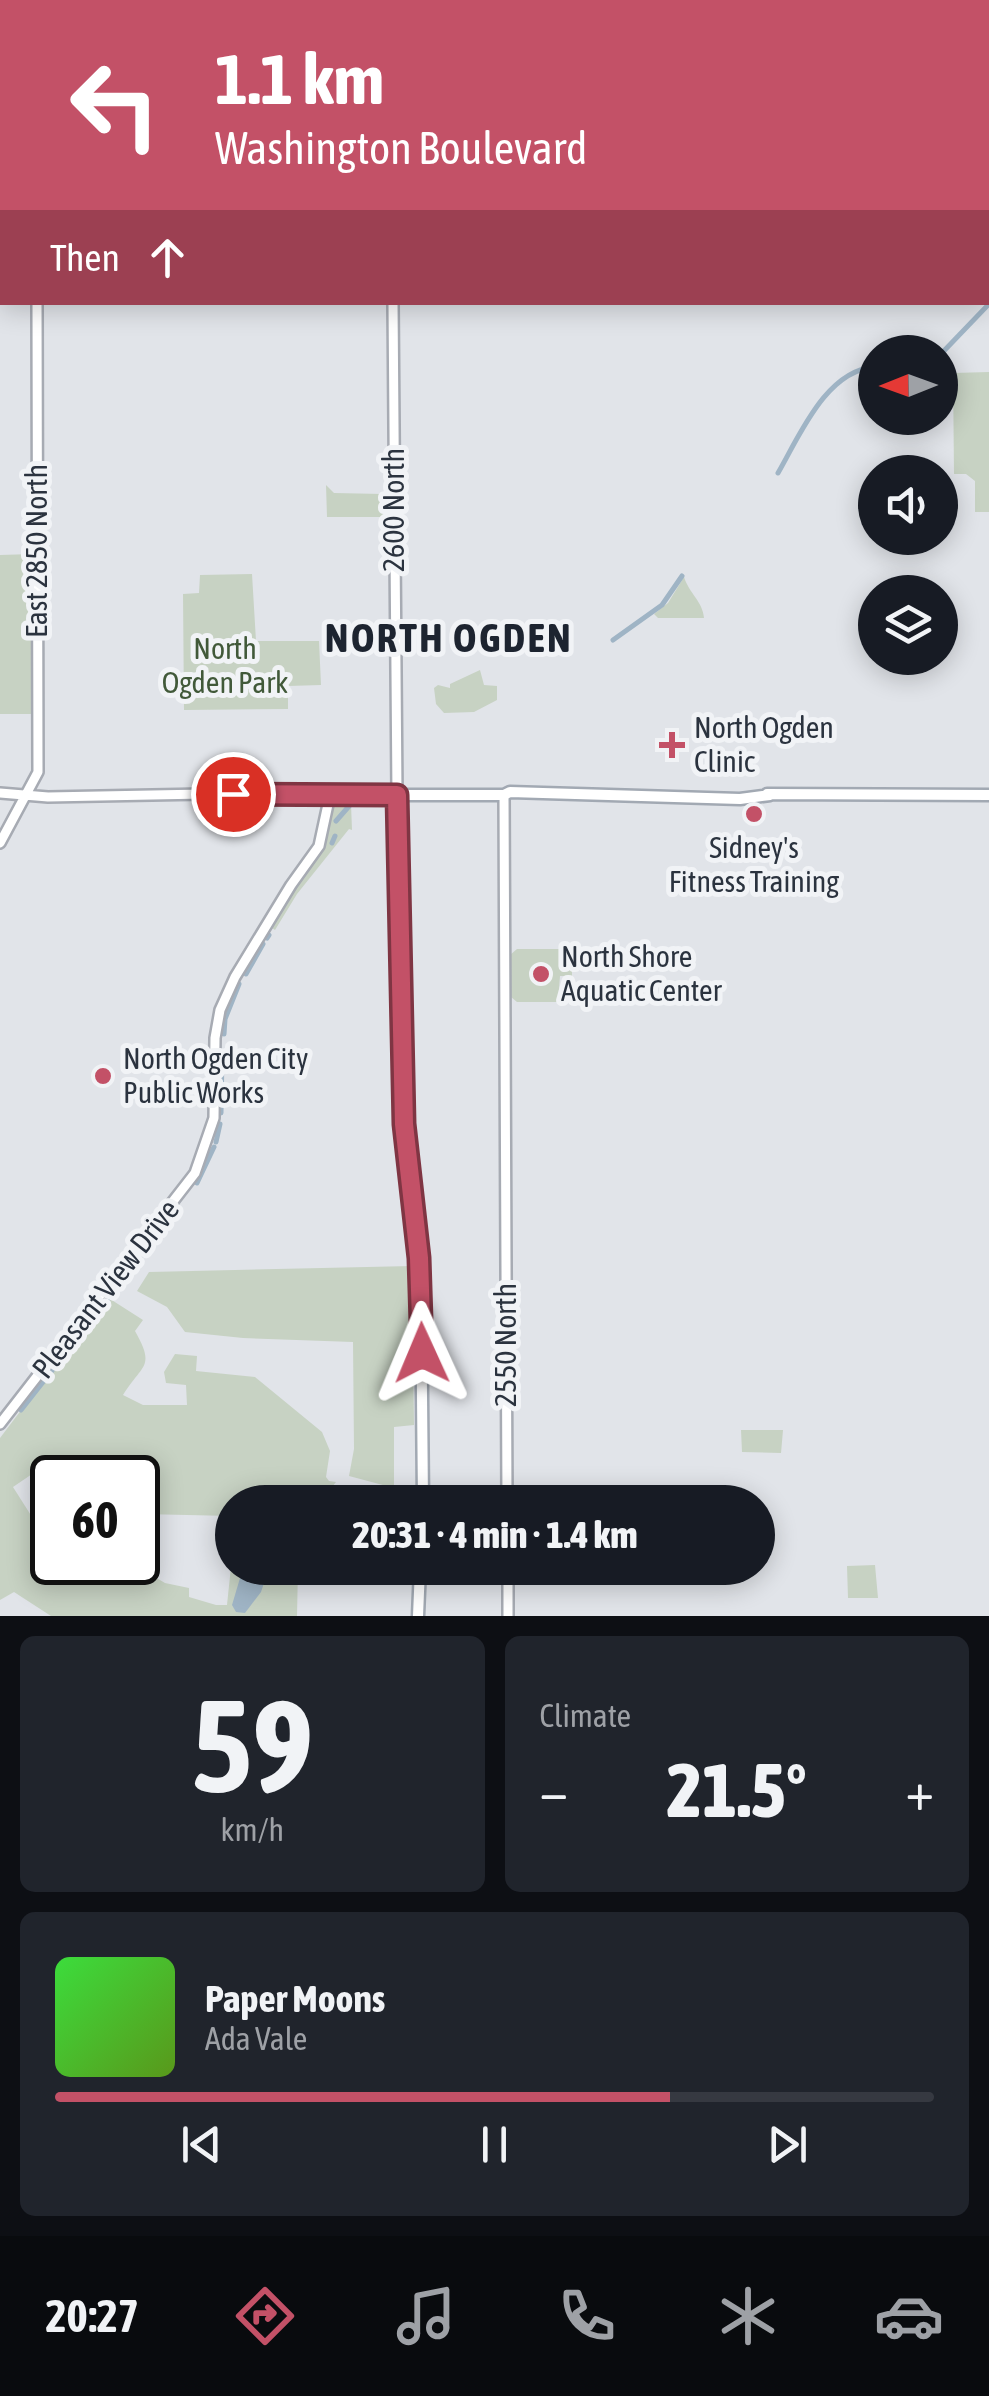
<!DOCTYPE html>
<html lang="en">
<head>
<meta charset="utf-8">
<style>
  :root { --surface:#171b24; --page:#20242c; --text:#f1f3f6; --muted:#9ea1a6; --line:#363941; --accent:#c35167 }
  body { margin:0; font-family:"Asap Condensed",sans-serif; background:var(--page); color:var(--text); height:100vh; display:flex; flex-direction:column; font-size:38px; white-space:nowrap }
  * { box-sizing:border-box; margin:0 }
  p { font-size:32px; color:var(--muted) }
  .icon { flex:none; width:55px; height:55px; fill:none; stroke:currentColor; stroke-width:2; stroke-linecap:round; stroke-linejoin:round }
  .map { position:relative; height:1616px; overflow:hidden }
  .side { display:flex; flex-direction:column; gap:20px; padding:20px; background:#0d0f14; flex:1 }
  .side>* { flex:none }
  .guide { position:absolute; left:0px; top:0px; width:990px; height:305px; box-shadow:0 5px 25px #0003; background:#c35167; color:#fff; overflow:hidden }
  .needle { width:65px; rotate:269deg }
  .controls { position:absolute; left:858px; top:335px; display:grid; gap:20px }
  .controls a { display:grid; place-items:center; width:100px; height:100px; border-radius:50%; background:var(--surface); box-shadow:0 5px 25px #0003; font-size:50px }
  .speed { position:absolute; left:30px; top:1455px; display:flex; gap:20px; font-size:50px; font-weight:700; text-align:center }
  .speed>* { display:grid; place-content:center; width:130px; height:130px; border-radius:50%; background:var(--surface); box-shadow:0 5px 25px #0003; line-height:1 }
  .speed .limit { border:5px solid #111; border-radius:15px; background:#fff; color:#111 }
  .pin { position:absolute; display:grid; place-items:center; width:85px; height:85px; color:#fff; margin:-42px; border:5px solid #fff; border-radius:50%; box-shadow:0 2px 10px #0007 }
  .me { position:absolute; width:110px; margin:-55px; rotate:359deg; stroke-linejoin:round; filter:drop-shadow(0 0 8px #0008) }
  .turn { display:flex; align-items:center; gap:35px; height:210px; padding:0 50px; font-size:45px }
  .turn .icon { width:130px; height:130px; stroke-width:2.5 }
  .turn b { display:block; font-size:70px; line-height:85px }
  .then { display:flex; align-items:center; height:95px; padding:0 50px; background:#0003; gap:20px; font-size:38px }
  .big { font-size:75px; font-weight:800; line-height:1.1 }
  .side .tile { flex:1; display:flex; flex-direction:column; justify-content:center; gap:15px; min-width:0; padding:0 35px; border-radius:15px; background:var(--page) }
  .side .dial { align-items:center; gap:0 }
  .dial b { font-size:130px; line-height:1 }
  .song { display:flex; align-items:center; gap:30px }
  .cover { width:120px; height:120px; border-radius:15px; background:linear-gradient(135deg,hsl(120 70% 55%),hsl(90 70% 35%)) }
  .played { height:10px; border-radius:5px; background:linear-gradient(90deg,var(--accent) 70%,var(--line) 70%) }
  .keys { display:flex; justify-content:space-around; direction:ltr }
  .heat { display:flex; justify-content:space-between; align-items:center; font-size:55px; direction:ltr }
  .side .tiles { flex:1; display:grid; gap:20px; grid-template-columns:1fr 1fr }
  .tile:last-child { grid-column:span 2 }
  .trip { position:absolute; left:215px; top:1485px; width:560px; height:100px; border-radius:50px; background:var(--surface); box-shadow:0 5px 25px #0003; font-weight:800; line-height:100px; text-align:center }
  .menu { display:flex; height:160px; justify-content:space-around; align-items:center; background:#090b0e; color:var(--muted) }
  .menu .icon { width:70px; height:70px }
  .menu .current { color:var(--accent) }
  .menu b { font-size:45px; color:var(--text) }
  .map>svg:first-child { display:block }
</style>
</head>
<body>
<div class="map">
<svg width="989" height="1616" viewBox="0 0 989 1616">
  <rect width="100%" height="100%" fill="#e1e4e9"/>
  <!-- green -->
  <path fill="#c7d2c3" d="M989,372v140h-14v-31l-9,-7h-12l-1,-101z
    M326,485l8,8 49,1 7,-8 1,31h-64z
    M33,554l1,160h-34v-159z
    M252,574l4,67h63l2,44 -33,1v23l-104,1 -1,-116 16,-1 1,-18z
    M684,577c5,16 19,25 20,41h-46l-4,-4 14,-11z
    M480,670l4,15 13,1v14l-23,12 -30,1 -8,-9 -2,-16 4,-3 12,3v-4z
    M334,802l17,2 1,26 -3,-1 -52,65 -22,36 -6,-4 53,-77 6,-20v-23z
    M517,949h55v27h-12l-2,26h-41l-6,-5 -1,-42z
    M412,1266l2,159 -20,2v61l-45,-12 5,-27 -1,-107 -110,-4 -58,-6 -18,-25 -30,-16 12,-19z
    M107,1297l36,23 -8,11c21,37 7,33 -12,64l20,10h44l-1,-20 -20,-2 -2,-11 11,-18 22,2 -1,15 59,6 67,55 8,19 -4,26 3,4 7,1 -7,9 8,6 21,5h-126v14l-90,-2 -4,-1v-35h-86v4l-11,-14 -28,19 33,52 6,1v22l79,1 34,20 24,5v9l27,8h11l5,-48v11h66l-1,48h-246l-37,-24 -14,8v-162z
    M741,1430h42l-2,23 -39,-1z
    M875,1565l3,33h-30l-1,-32z"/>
  <!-- water -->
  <path fill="#9fb4c5" d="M243,1568h26l-8,24 -16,21 -9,-1 -4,-7z"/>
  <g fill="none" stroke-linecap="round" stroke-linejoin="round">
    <!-- stream -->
    <path stroke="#9fb4c5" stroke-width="2.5" d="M446,0l4,2
      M823,2v-2"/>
    <!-- canal -->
    <path stroke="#9fb4c5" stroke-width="5" d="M940,355l49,-51
      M778,473c21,-36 48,-103 97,-106
      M613,640l49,-35 20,-29
      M336,821l14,-16
      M332,843l3,-7
      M267,938l2,-3
      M246,974l17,-30
      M224,1034l1,-15 14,-35
      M221,1113l1,-60
      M216,1142l4,-18
      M197,1183l17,-36
      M117,1287l35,-45
      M21,1410l88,-112"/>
    <!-- secondary casing -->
    <g stroke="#a7abb3" stroke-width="14">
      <path id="secondary" d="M352,0v2
        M875,2l5,-2
        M0,59l2,6
        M0,793l48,4 210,-4 139,2 -4,-493
        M504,795l3,707
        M0,843l38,-71 -1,-470
        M0,1424l195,-251 19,-55 1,-80 5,-28 15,-33 56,-92 28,-39 11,-51
        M508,1568v48"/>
    </g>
    <!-- primary casing -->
    <g stroke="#a2a9b3" stroke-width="15">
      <path id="primary" d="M767,794l222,1
        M423,1502l-2,-213 -16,-165 -8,-329h107l6,-3 230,7 30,-4
        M418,1616l2,-48"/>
    </g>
    <!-- secondary -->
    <use href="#secondary" stroke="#fff" stroke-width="9"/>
    <!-- primary -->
    <use href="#primary" stroke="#fff" stroke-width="10"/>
  </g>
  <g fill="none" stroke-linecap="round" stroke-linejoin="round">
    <!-- route casing -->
    <g stroke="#7f3543" stroke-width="25">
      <path id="route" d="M233,794l164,1 7,329 15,134 3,95"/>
    </g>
    <!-- route -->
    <use href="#route" stroke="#c35167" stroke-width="18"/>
  </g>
  <!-- markers -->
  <g fill="#c35167" stroke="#f1f3f6" stroke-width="4">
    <path d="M667 730h10v10h10v10h-10v10h-10v-10h-10v-10h10z"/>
    <circle cx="754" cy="814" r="10"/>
    <circle cx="541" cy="974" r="10"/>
    <circle cx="103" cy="1076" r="10"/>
  </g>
  <g text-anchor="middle" stroke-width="10" stroke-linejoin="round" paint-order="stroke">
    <!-- street labels -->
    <g font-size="30" fill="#2b333f" stroke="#f1f3f6">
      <text transform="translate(394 510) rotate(-90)" y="10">2600 North</text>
      <text transform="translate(37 551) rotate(-90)" y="10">East 2850 North</text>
      <text transform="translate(106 1289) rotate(-52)" y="10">Pleasant View Drive</text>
      <text transform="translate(506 1345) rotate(-90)" y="10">2550 North</text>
    </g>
    <!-- park labels -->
    <g font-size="30" fill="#415939" stroke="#f1f3f6">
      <text x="225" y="659">North<tspan x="225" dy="34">Ogden Park</tspan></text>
    </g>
    <!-- poi labels -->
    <g font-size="30" fill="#2b333f" stroke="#f1f3f6" text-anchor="start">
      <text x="694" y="738">North Ogden<tspan x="694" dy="34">Clinic</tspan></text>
      <text x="754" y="858" text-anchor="middle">Sidney's<tspan x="754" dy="34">Fitness Training</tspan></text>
      <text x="561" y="967">North Shore<tspan x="561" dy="34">Aquatic Center</tspan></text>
      <text x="123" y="1069">North Ogden City<tspan x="123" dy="34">Public Works</tspan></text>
    </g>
    <!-- district labels -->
    <g font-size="40" font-weight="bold" letter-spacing="2.5" fill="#1d2430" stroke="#f1f3f6">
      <text x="449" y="652">NORTH OGDEN</text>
    </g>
  </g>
</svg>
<div class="controls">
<a><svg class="needle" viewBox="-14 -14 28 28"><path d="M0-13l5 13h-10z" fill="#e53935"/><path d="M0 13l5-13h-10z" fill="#9ea1a6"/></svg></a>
<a><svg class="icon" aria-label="sound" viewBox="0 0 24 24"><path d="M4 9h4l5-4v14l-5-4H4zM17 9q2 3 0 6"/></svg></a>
<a><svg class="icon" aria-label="layers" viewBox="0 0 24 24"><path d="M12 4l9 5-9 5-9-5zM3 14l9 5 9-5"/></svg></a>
</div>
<div class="speed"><div class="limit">60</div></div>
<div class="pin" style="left:233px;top:794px;background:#d93025"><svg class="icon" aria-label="arrive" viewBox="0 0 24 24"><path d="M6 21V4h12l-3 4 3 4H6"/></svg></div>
<svg class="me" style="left:422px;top:1353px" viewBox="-20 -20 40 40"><path d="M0-17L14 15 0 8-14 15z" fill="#c35167" stroke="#fff" stroke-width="4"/></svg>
<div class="trip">20:31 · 4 min · 1.4 km</div>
<div class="guide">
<div class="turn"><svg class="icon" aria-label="left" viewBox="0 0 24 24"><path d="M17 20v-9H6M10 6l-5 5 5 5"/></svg><div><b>1.1 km</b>Washington Boulevard</div></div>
<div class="then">Then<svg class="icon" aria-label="ahead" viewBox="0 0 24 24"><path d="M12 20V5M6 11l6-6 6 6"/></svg></div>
</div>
</div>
<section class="side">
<div class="tiles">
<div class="tile dial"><b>59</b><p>km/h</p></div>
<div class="tile"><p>Climate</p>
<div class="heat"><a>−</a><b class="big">21.5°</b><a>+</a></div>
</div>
<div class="tile">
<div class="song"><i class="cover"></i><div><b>Paper Moons</b><p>Ada Vale</p></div></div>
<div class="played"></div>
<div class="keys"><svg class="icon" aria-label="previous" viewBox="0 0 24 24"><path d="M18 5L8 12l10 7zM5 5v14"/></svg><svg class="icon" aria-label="pause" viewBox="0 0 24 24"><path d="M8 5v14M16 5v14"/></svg><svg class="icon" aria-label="next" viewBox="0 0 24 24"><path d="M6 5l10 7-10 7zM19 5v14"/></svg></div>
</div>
</div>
</section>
<nav class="menu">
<b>20:27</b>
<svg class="icon current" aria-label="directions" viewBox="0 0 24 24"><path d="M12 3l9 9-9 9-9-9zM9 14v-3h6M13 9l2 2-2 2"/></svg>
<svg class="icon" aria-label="music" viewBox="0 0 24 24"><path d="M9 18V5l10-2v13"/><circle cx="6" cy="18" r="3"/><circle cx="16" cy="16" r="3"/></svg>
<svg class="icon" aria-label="phone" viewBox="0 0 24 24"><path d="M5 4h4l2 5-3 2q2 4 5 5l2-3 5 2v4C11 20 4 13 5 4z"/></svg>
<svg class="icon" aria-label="climate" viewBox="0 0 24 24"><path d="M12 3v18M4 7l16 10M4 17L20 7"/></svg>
<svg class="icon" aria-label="car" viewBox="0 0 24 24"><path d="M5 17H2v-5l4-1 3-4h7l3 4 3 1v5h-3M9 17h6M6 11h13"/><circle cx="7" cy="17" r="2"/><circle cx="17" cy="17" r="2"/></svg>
</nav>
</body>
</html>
